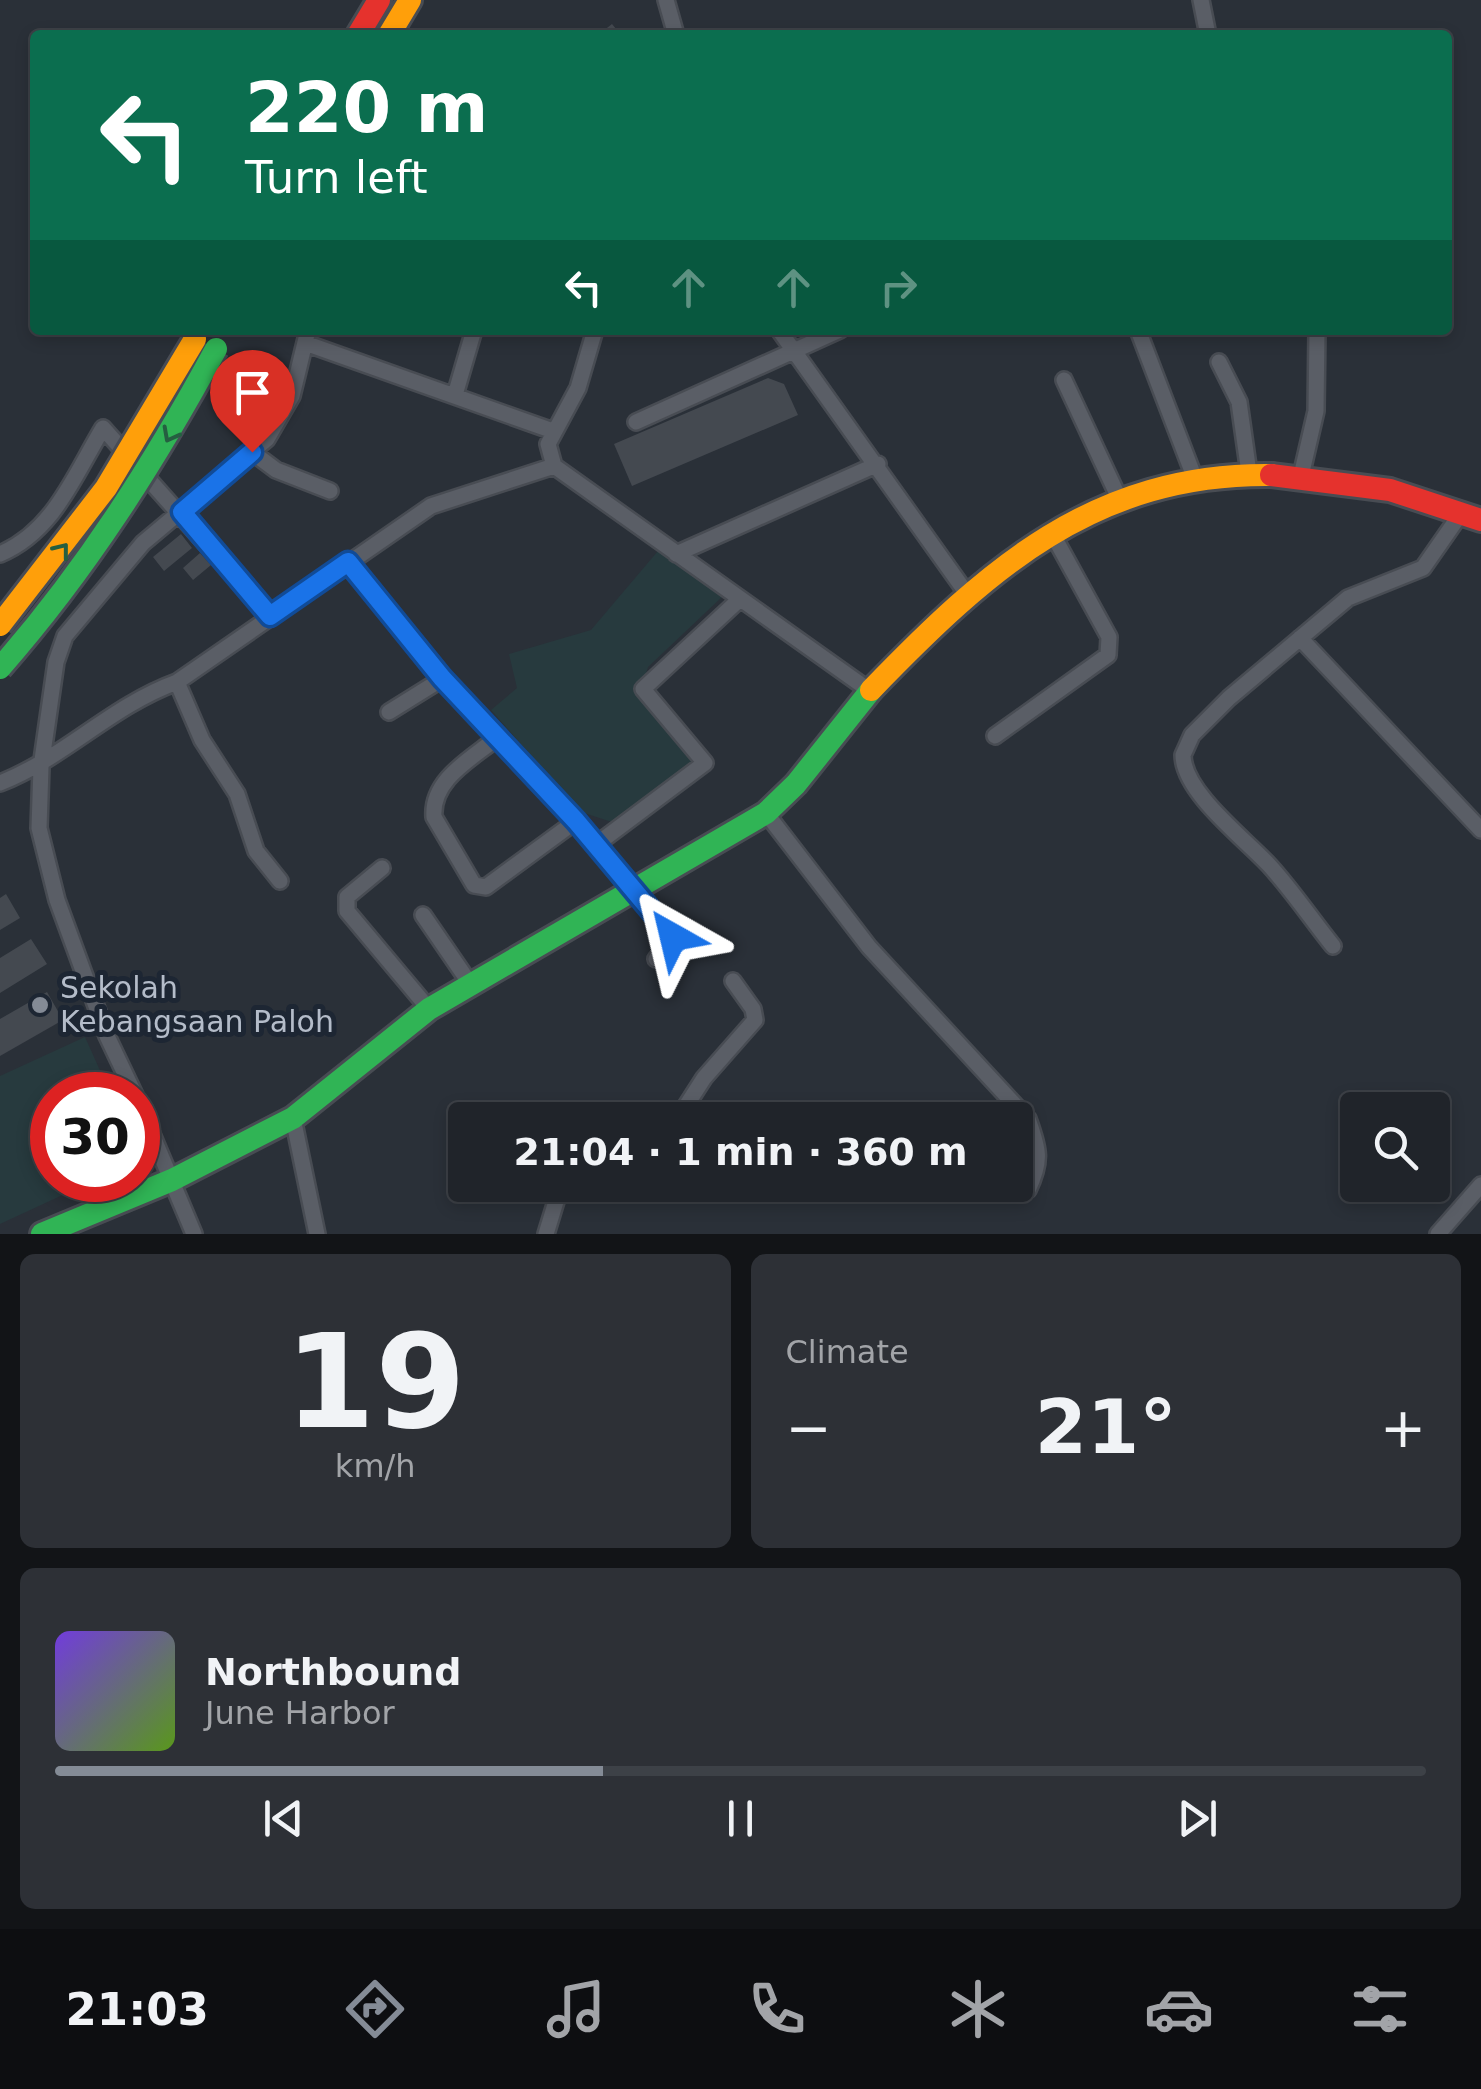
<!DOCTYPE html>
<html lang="en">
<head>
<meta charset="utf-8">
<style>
  :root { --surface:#20242a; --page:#2d3036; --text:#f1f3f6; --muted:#a2a4a8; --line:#3d4147; --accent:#848b96 }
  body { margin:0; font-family:"DejaVu Sans",sans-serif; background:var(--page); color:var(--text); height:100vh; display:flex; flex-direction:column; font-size:38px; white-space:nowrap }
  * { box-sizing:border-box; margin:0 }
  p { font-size:32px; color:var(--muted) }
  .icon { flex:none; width:55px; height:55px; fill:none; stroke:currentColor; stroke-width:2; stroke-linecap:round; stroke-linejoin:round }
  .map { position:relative; height:1234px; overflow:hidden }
  .drawer { display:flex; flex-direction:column; gap:20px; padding:20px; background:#121417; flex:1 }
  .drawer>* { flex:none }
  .banner { position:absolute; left:30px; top:30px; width:1422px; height:305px; border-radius:10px; box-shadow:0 5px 15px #0003,0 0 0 2px var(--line); background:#0b6e4f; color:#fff; overflow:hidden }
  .tools { position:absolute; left:1340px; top:1092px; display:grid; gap:20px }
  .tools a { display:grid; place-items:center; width:110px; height:110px; border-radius:10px; background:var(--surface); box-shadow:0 5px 15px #0003,0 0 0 2px var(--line); font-size:50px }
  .speed { position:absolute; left:30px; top:1072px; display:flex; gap:20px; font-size:50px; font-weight:700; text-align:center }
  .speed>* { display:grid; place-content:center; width:130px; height:130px; border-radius:50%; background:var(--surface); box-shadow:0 5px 15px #0003,0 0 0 2px var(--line); line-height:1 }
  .speed .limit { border:15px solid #d22; background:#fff; color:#111 }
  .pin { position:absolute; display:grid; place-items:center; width:85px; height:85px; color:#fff; margin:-102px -42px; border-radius:50% 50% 50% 0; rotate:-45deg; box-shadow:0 0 10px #0007 }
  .pin .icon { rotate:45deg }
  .me { position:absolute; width:110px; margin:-55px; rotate:323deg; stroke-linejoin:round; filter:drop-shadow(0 0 8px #0008) }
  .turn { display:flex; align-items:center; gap:35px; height:210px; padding:0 50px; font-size:45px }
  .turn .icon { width:130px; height:130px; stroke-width:2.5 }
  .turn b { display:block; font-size:70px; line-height:85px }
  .lanes { display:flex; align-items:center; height:95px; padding:0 50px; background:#0003; justify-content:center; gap:50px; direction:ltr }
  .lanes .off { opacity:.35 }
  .big { font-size:75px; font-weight:600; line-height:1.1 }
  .drawer .card { flex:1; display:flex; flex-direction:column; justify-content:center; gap:15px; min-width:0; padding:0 35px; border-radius:15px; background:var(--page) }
  .drawer .dial { align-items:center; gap:0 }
  .dial b { font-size:130px; line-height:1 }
  .song { display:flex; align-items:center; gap:30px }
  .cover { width:120px; height:120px; border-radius:15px; background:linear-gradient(135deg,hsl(260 70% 55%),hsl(90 70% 35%)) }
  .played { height:10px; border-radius:5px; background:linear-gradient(90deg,var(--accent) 40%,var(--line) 40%) }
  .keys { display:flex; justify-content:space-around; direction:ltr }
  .heat { display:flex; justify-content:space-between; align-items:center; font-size:55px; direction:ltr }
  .drawer .tiles { flex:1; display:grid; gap:20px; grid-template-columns:1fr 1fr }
  .card:last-child { grid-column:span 2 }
  .trip { position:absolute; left:448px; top:1102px; width:585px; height:100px; border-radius:10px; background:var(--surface); box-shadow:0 5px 15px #0003,0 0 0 2px var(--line); font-weight:600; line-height:100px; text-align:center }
  .tab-bar { display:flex; height:160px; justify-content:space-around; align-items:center; background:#0d0e11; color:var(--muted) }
  .tab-bar .icon { width:70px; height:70px }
  .tab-bar .on { color:var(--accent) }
  .tab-bar b { font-size:45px; color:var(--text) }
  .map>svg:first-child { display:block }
</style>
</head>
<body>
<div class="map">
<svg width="1481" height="1234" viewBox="0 0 1481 1234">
  <rect width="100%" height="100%" fill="#2a3038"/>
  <!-- green -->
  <path fill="#273a3e" d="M658,551l66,44 -76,72 -10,30 59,62 -82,64 -34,-11 -90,-102 26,-22 -8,-34 82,-24z
    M85,1037l26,58h-59v85h43l-95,44v-148z"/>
  <!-- building -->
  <path fill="#444950" d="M612,24l9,11h-23z
    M768,378l16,6 14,31 -166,71 -18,-42z
    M181,534l11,14 -28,23 -11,-14z
    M200,553l11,12 -18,15 -10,-12z
    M6,894l14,24 -20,12v-32z
    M31,939l16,25 -47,29v-35z
    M47,992l16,28 -63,36v-37z"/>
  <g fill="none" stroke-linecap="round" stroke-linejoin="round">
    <!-- street casing -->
    <g stroke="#484c53" stroke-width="20">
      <path id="street" d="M666,0l10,35
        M1201,0l7,35
        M595,330l-17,58 -30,56 6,22 316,225
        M779,330l191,268
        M1138,330l57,149
        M305,343l248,88
        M1219,362l20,40 10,71
        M1064,380l55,118
        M455,395l19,-65
        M636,422l204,-92
        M252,452l24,18 54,21
        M1301,476l15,-65 1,-81
        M0,554c54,-23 74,-78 103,-126l167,188
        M676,554l202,-90
        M349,562l93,117 134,142 96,110 -4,14 -12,14
        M1300,638l181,192
        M177,682l25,58 35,54 19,57 24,30
        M389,712l53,-33
        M995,736l113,-81 1,-18 -56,-102
        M498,737c-25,21 -67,42 -64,80l40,68 12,2 90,-66
        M0,783c64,-25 111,-77 177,-101l254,-176 123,-40
        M766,813l103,134 159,172c11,30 14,42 0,71
        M597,844l108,-81 -62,-74 97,-90
        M382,868l-35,29v14l82,98
        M423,915l48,70
        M1333,946c-21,-26 -41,-56 -64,-81 -24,-26 -86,-73 -86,-110l9,-20 37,-37 119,-100 75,-30 39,-56
        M135,1095l-28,-59 -50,-136 -18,-72 2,-61 15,-105 9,-26 78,-93 124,-104 25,-43 16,-66
        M138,1101l56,133
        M293,1118l24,116
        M677,1120l27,-42 51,-58 -2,-11 -20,-28
        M546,1234l15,-49
        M1438,1234l43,-49"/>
    </g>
    <!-- fast casing -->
    <g stroke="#484c53" stroke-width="28">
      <path id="fast" d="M42,1234l130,-54 121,-62 136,-109 337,-196 30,-29 75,-94"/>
    </g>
    <!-- slow casing -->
    <g stroke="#484c53" stroke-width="28">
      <path id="slow" d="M389,35l21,-35
        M871,690c117,-121 223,-217 400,-215"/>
    </g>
    <!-- jam casing -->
    <g stroke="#484c53" stroke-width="28">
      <path id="jam" d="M358,35l21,-35
        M1271,475l119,15 91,30"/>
    </g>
    <!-- street -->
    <use href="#street" stroke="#5a5e66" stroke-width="15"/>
    <!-- fast -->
    <use href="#fast" stroke="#30b455" stroke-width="22"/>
    <!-- slow -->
    <use href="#slow" stroke="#ff9f0a" stroke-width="22"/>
    <!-- jam -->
    <use href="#jam" stroke="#e5322d" stroke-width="22"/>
    <!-- fast-bridge casing -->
    <g stroke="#484c55" stroke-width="28" stroke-linecap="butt">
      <path id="fast-bridge" d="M0,668c86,-98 154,-205 216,-319"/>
    </g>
    <!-- slow-bridge casing -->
    <g stroke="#484c55" stroke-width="28" stroke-linecap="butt">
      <path id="slow-bridge" d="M0,625l106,-137 89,-149"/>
    </g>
    <!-- fast-bridge -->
    <use href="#fast-bridge" stroke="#30b455" stroke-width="22"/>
    <!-- slow-bridge -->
    <use href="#slow-bridge" stroke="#ff9f0a" stroke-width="22"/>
  </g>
  <!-- one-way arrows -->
  <defs><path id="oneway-chevron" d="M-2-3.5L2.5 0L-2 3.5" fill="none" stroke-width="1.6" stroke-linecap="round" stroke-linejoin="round" transform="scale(2.5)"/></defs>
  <g stroke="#255f41">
    <use href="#oneway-chevron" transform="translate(170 435) rotate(118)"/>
    <use href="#oneway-chevron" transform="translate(62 550) rotate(-52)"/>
  </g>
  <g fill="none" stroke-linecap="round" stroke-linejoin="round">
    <!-- route casing -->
    <g stroke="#114b97" stroke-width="25">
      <path id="route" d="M252,452l-70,60 88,104 78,-54 94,116 134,143 97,116"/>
    </g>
    <!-- route -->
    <use href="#route" stroke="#1a73e8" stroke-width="18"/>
  </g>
  <!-- markers -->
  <circle fill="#848b96" stroke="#1d2633" stroke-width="4" cx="40" cy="1005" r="10"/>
  <g text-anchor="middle" stroke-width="10" stroke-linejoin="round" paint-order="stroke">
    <!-- poi labels -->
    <g font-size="30" fill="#b4bcc9" stroke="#1d2633" text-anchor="start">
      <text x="60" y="998">Sekolah<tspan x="60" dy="34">Kebangsaan Paloh</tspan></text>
    </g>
  </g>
</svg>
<div class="tools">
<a><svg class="icon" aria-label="search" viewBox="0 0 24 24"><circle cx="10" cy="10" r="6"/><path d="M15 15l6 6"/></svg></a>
</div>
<div class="speed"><div class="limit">30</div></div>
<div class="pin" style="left:252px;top:452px;background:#d93025"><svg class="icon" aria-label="arrive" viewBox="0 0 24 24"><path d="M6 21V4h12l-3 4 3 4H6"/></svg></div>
<svg class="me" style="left:673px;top:937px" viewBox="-20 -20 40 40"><path d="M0-17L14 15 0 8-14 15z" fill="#1a73e8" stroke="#fff" stroke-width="4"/></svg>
<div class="trip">21:04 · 1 min · 360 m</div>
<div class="banner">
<div class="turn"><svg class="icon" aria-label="left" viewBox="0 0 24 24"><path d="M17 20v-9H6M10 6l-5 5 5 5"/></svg><div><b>220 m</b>Turn left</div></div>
<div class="lanes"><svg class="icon" aria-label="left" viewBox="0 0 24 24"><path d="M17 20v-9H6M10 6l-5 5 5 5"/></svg><svg class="icon off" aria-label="ahead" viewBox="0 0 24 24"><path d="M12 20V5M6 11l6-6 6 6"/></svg><svg class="icon off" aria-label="ahead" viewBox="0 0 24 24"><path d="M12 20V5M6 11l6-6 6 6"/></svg><svg class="icon off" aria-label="right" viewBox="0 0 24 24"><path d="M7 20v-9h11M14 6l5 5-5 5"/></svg></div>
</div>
</div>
<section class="drawer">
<div class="tiles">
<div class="card dial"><b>19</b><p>km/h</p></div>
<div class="card"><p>Climate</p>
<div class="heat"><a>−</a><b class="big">21°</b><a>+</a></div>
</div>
<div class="card">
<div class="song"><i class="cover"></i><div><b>Northbound</b><p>June Harbor</p></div></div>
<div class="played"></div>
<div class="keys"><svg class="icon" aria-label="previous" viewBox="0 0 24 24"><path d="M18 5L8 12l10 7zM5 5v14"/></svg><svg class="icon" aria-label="pause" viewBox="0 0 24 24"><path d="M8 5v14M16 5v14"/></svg><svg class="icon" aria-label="next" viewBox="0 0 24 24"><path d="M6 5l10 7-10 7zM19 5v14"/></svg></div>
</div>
</div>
</section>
<nav class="tab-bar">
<b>21:03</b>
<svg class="icon on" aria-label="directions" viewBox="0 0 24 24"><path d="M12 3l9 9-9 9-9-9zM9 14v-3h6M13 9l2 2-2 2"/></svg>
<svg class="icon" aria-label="music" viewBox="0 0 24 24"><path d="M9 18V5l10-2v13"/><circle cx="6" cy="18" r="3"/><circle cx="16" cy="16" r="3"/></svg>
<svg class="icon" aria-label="phone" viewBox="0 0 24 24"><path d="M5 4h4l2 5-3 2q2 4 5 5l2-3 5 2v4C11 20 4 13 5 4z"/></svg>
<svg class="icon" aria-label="climate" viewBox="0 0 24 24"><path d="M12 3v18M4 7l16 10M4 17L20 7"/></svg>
<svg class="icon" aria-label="car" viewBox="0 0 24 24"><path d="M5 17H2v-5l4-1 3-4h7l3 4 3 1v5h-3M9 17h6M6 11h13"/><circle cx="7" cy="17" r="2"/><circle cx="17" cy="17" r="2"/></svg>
<svg class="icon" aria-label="filters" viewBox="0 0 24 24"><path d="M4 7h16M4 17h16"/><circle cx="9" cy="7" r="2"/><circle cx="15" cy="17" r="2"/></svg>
</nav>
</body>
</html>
